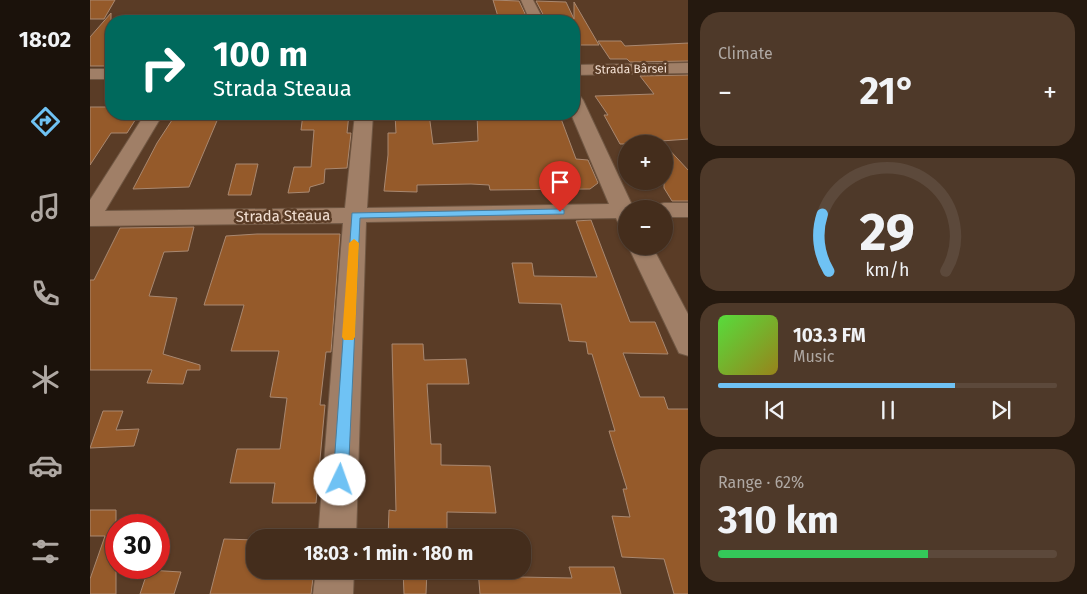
<!DOCTYPE html>
<html lang="en">
<head>
<meta charset="utf-8">
<style>
  :root { --surface:#442d1c; --page:#4e3929; --text:#f1f3f6; --muted:#afa8a3; --line:#5c493b; --accent:#6fc2f4 }
  body { margin:0; font-family:"Fira Sans",sans-serif; background:var(--page); color:var(--text); height:100vh; display:flex; flex-direction:column; font-size:19px; white-space:nowrap }
  * { box-sizing:border-box; margin:0 }
  p { font-size:16px; color:var(--muted) }
  .icon { flex:none; width:28px; height:28px; fill:none; stroke:currentColor; stroke-width:2; stroke-linecap:round; stroke-linejoin:round }
  .map { position:relative; flex:1; overflow:hidden }
  .drawer { display:flex; flex-direction:column; gap:12px; padding:12px; background:#25190f; width:399px }
  .drawer>* { flex:none }
  .top-card { position:absolute; left:15px; top:15px; width:475px; height:105px; border-radius:20px; box-shadow:0 1px 4px #0004,0 0 0 1px var(--line); background:#00695c; color:#fff; overflow:hidden }
  .controls { position:absolute; left:528px; top:135px; display:grid; gap:10px }
  .controls a { display:grid; place-items:center; width:55px; height:55px; border-radius:50%; background:var(--surface); box-shadow:0 1px 4px #0004,0 0 0 1px var(--line); font-size:25px }
  .speed { position:absolute; left:15px; top:514px; display:flex; gap:10px; font-size:25px; font-weight:700; text-align:center }
  .speed>* { display:grid; place-content:center; width:65px; height:65px; border-radius:50%; background:var(--surface); box-shadow:0 1px 4px #0004,0 0 0 1px var(--line); line-height:1 }
  .speed .limit { border:8px solid #d22; background:#fff; color:#111 }
  .pin { position:absolute; display:grid; place-items:center; width:42px; height:42px; color:#fff; margin:-51px -21px; border-radius:50% 50% 50% 0; rotate:-45deg; box-shadow:0 0 5px #0007 }
  .pin .icon { rotate:45deg }
  .me { position:absolute; width:55px; margin:-28px; rotate:3deg; stroke-linejoin:round; filter:drop-shadow(0 0 4px #0008) }
  .turn { display:flex; align-items:center; gap:18px; height:105px; padding:0 25px; font-size:22px }
  .turn .icon { width:65px; height:65px; stroke-width:2.5 }
  .turn b { display:block; font-size:35px; line-height:42px }
  .big { font-size:38px; font-weight:700; line-height:1.1 }
  .drawer .tile { flex:1; display:flex; flex-direction:column; justify-content:center; gap:8px; min-width:0; padding:0 18px; border-radius:20px; background:var(--page) }
  .drawer .dial { align-items:center; gap:0 }
  .dial svg { height:130px; overflow:visible; fill:none; stroke:var(--line); stroke-width:7; stroke-linecap:round; text-anchor:middle }
  .dial text { fill:var(--text); stroke:none }
  .song { display:flex; align-items:center; gap:15px }
  .cover { width:60px; height:60px; border-radius:8px; background:linear-gradient(135deg,hsl(110 70% 55%),hsl(50 70% 35%)) }
  .played { height:5px; border-radius:2px; background:linear-gradient(90deg,var(--accent) 70%,var(--line) 70%) }
  .keys { display:flex; justify-content:space-around; direction:ltr }
  .heat { display:flex; justify-content:space-between; align-items:center; font-size:28px; direction:ltr }
  .charge { height:8px; border-radius:4px; background:linear-gradient(90deg,#34c759 62%,var(--line) 0) }
  .trip { position:absolute; left:156px; top:529px; width:285px; height:50px; border-radius:20px; background:var(--surface); box-shadow:0 1px 4px #0004,0 0 0 1px var(--line); font-weight:700; line-height:50px; text-align:center }
  main { display:flex; flex:1; min-height:0 }
  .tabs { display:flex; flex-direction:column; width:90px; justify-content:space-around; align-items:center; background:#1b120b; color:var(--muted) }
  .tabs .icon { width:35px; height:35px }
  .tabs .selected { color:var(--accent) }
  .tabs b { font-size:22px; color:var(--text) }
  .map>svg:first-child { display:block }
</style>
</head>
<body>
<main>
<nav class="tabs">
<b>18:02</b>
<svg class="icon selected" aria-label="directions" viewBox="0 0 24 24"><path d="M12 3l9 9-9 9-9-9zM9 14v-3h6M13 9l2 2-2 2"/></svg>
<svg class="icon" aria-label="music" viewBox="0 0 24 24"><path d="M9 18V5l10-2v13"/><circle cx="6" cy="18" r="3"/><circle cx="16" cy="16" r="3"/></svg>
<svg class="icon" aria-label="phone" viewBox="0 0 24 24"><path d="M5 4h4l2 5-3 2q2 4 5 5l2-3 5 2v4C11 20 4 13 5 4z"/></svg>
<svg class="icon" aria-label="climate" viewBox="0 0 24 24"><path d="M12 3v18M4 7l16 10M4 17L20 7"/></svg>
<svg class="icon" aria-label="car" viewBox="0 0 24 24"><path d="M5 17H2v-5l4-1 3-4h7l3 4 3 1v5h-3M9 17h6M6 11h13"/><circle cx="7" cy="17" r="2"/><circle cx="17" cy="17" r="2"/></svg>
<svg class="icon" aria-label="filters" viewBox="0 0 24 24"><path d="M4 7h16M4 17h16"/><circle cx="9" cy="7" r="2"/><circle cx="15" cy="17" r="2"/></svg>
</nav>
<div class="map">
<svg width="599" height="594" viewBox="0 0 599 594">
  <rect width="100%" height="100%" fill="#5a3c26"/>
  <!-- building -->
  <path fill="#955a2a" stroke="#a98870" d="M0,0h25l-11,19h-14z
    M403,0l26,1 9,19h-29z
    M446,1l30,1 8,17v-17l25,43h-25v-24l-28,-1z
    M21,13v53h-21v-29z
    M508,41h23l4,5 64,-3v18l-59,1 -3,-3h-17z
    M599,75v64l-28,2 2,3h-43l-16,-29h4l-13,-19 59,-2 -14,-18z
    M0,107h21v7h28l-12,19h-16l-21,32z
    M86,114h21l-1,2h23l-30,71 -56,2 24,-46z
    M213,114h46l-2,19h4l-4,35 -22,1 -1,14 -14,4 -1,5 -21,1 6,-26h17l3,-37h-13z
    M305,114h34l4,30 45,-3 -1,-27h14l1,4 68,-2 16,43 12,1 10,23 -8,6 -100,1 -1,-5 -18,-1 -54,1v7l-33,-1 4,-36v-22h8z
    M574,144l25,27v30h-17l-8,-13z
    M146,164h22l-7,31h-23z
    M501,220l39,102h25l13,32 -45,-1 17,44h24l4,12h21v185h-15l-10,-35 -42,-2 -10,-41 18,1 -7,-28h4l-18,-58h6l-23,-77h-4l-2,-12 -17,-1 -8,-37 -42,-1 -7,-40h20l2,13 63,1 -21,-56z
    M104,227l-6,24 -24,1 -15,44 28,2 -14,56 37,11v5h-13l-4,14 -36,-1 5,-13h-62v-90h4l26,-52z
    M167,234h83l-9,118h-5l-6,53h5l-9,98h-44l3,-20h-45l7,-34h43l7,-51 -17,-1 9,-46h-48l13,-46h-40l22,-69z
    M302,344h31l1,16 42,-1 3,25h-42l4,60h10v21l49,1 6,47 -49,-1v26h-59l1,-28 7,1z
    M13,411h20l-7,19 23,-1 -5,17 -44,2z
    M0,510h26v84h-26v-15l15,-43h-15z
    M134,539l31,1v30h59l-3,24h-101z
    M479,567h45l7,27h-141l-2,-24h41l1,7 52,1z
    M58,570l33,2 -7,22h-34z
    M313,570h24l-1,24h-22z"/>
  <g fill="none" stroke-linecap="round" stroke-linejoin="round">
    <!-- minor casing -->
    <g stroke="#715844" stroke-width="2">
      <path id="minor" d="M431,0h12l11,21h-14z
        M599,63v10l-115,2v-10z
        M0,69h21v10h-21z
        M484,95l6,1 3,4 49,105 4,4h-10v15l-8,-2 -2,-4 -250,4 -10,316h-38l25,-315 -253,3v-26l55,-86h18l-58,97 240,-3 10,-94h18l-6,94 242,-4 -38,-90h3z
        M574,203h25v14h-25v-8h-10l2,-4z
        M538,246h24l37,70v40l-10,-3z
        M226,570h38l-1,24h-40z"/>
    </g>
    <!-- minor -->
    <use href="#minor" fill="#a07f67" fill-rule="evenodd"/>
  </g>
  <!-- route -->
  <path fill="#6fc2f4" stroke="#487e9f" d="M470,209l4,1v4l-204,4 -12,262 -3,5 -5,2 -5,-2 -2,-5 19,-267z"/>
  <!-- slow -->
  <path fill="#f59e0b" d="M264,239l5,4 -4,94 -2,3h-9l-2,-3 7,-94z"/>
  <g text-anchor="middle" stroke-width="5" stroke-linejoin="round" paint-order="stroke">
    <!-- far-street labels -->
    <g font-size="12" fill="#f3e0d3" stroke="#5a3c26">
      <text transform="translate(541 69) rotate(-1)" y="4">Strada Bârsei</text>
    </g>
    <!-- street labels -->
    <g font-size="15" fill="#f3e0d3" stroke="#5a3c26">
      <text transform="translate(193 216) rotate(-1)" y="5">Strada Steaua</text>
    </g>
  </g>
</svg>
<div class="controls">
<a>+</a>
<a>−</a>
</div>
<div class="speed"><div class="limit">30</div></div>
<div class="pin" style="left:470px;top:212px;background:#d93025"><svg class="icon" aria-label="arrive" viewBox="0 0 24 24"><path d="M6 21V4h12l-3 4 3 4H6"/></svg></div>
<svg class="me" style="left:250px;top:480px" viewBox="-20 -20 40 40"><circle r="19" fill="#fff"/><path d="M0-13L10 11 0 6-10 11z" fill="#6fc2f4"/></svg>
<div class="trip">18:03 · 1 min · 180 m</div>
<div class="top-card">
<div class="turn"><svg class="icon" aria-label="right" viewBox="0 0 24 24"><path d="M7 20v-9h11M14 6l5 5-5 5"/></svg><div><b>100 m</b>Strada Steaua</div></div>
</div>
</div>
<section class="drawer">
<div class="tile"><p>Climate</p>
<div class="heat"><a>−</a><b class="big">21°</b><a>+</a></div>
</div>
<div class="tile dial"><svg viewBox="0 0 100 80">
<path d="M14 69A42 42 0 1 1 86 69"/>
<path d="M14 69A42 42 0 0 1 10 34" stroke="#6fc2f4"/>
<text x="50" y="56" font-size="32" font-weight="700">29</text>
<text x="50" y="72" font-size="11">km/h</text>
</svg></div>
<div class="tile">
<div class="song"><i class="cover"></i><div><b>103.3 FM</b><p>Music</p></div></div>
<div class="played"></div>
<div class="keys"><svg class="icon" aria-label="previous" viewBox="0 0 24 24"><path d="M18 5L8 12l10 7zM5 5v14"/></svg><svg class="icon" aria-label="pause" viewBox="0 0 24 24"><path d="M8 5v14M16 5v14"/></svg><svg class="icon" aria-label="next" viewBox="0 0 24 24"><path d="M6 5l10 7-10 7zM19 5v14"/></svg></div>
</div>
<div class="tile"><p>Range · 62%</p><b class="big">310 km</b><div class="charge"></div></div>
</section>
</main>
</body>
</html>
